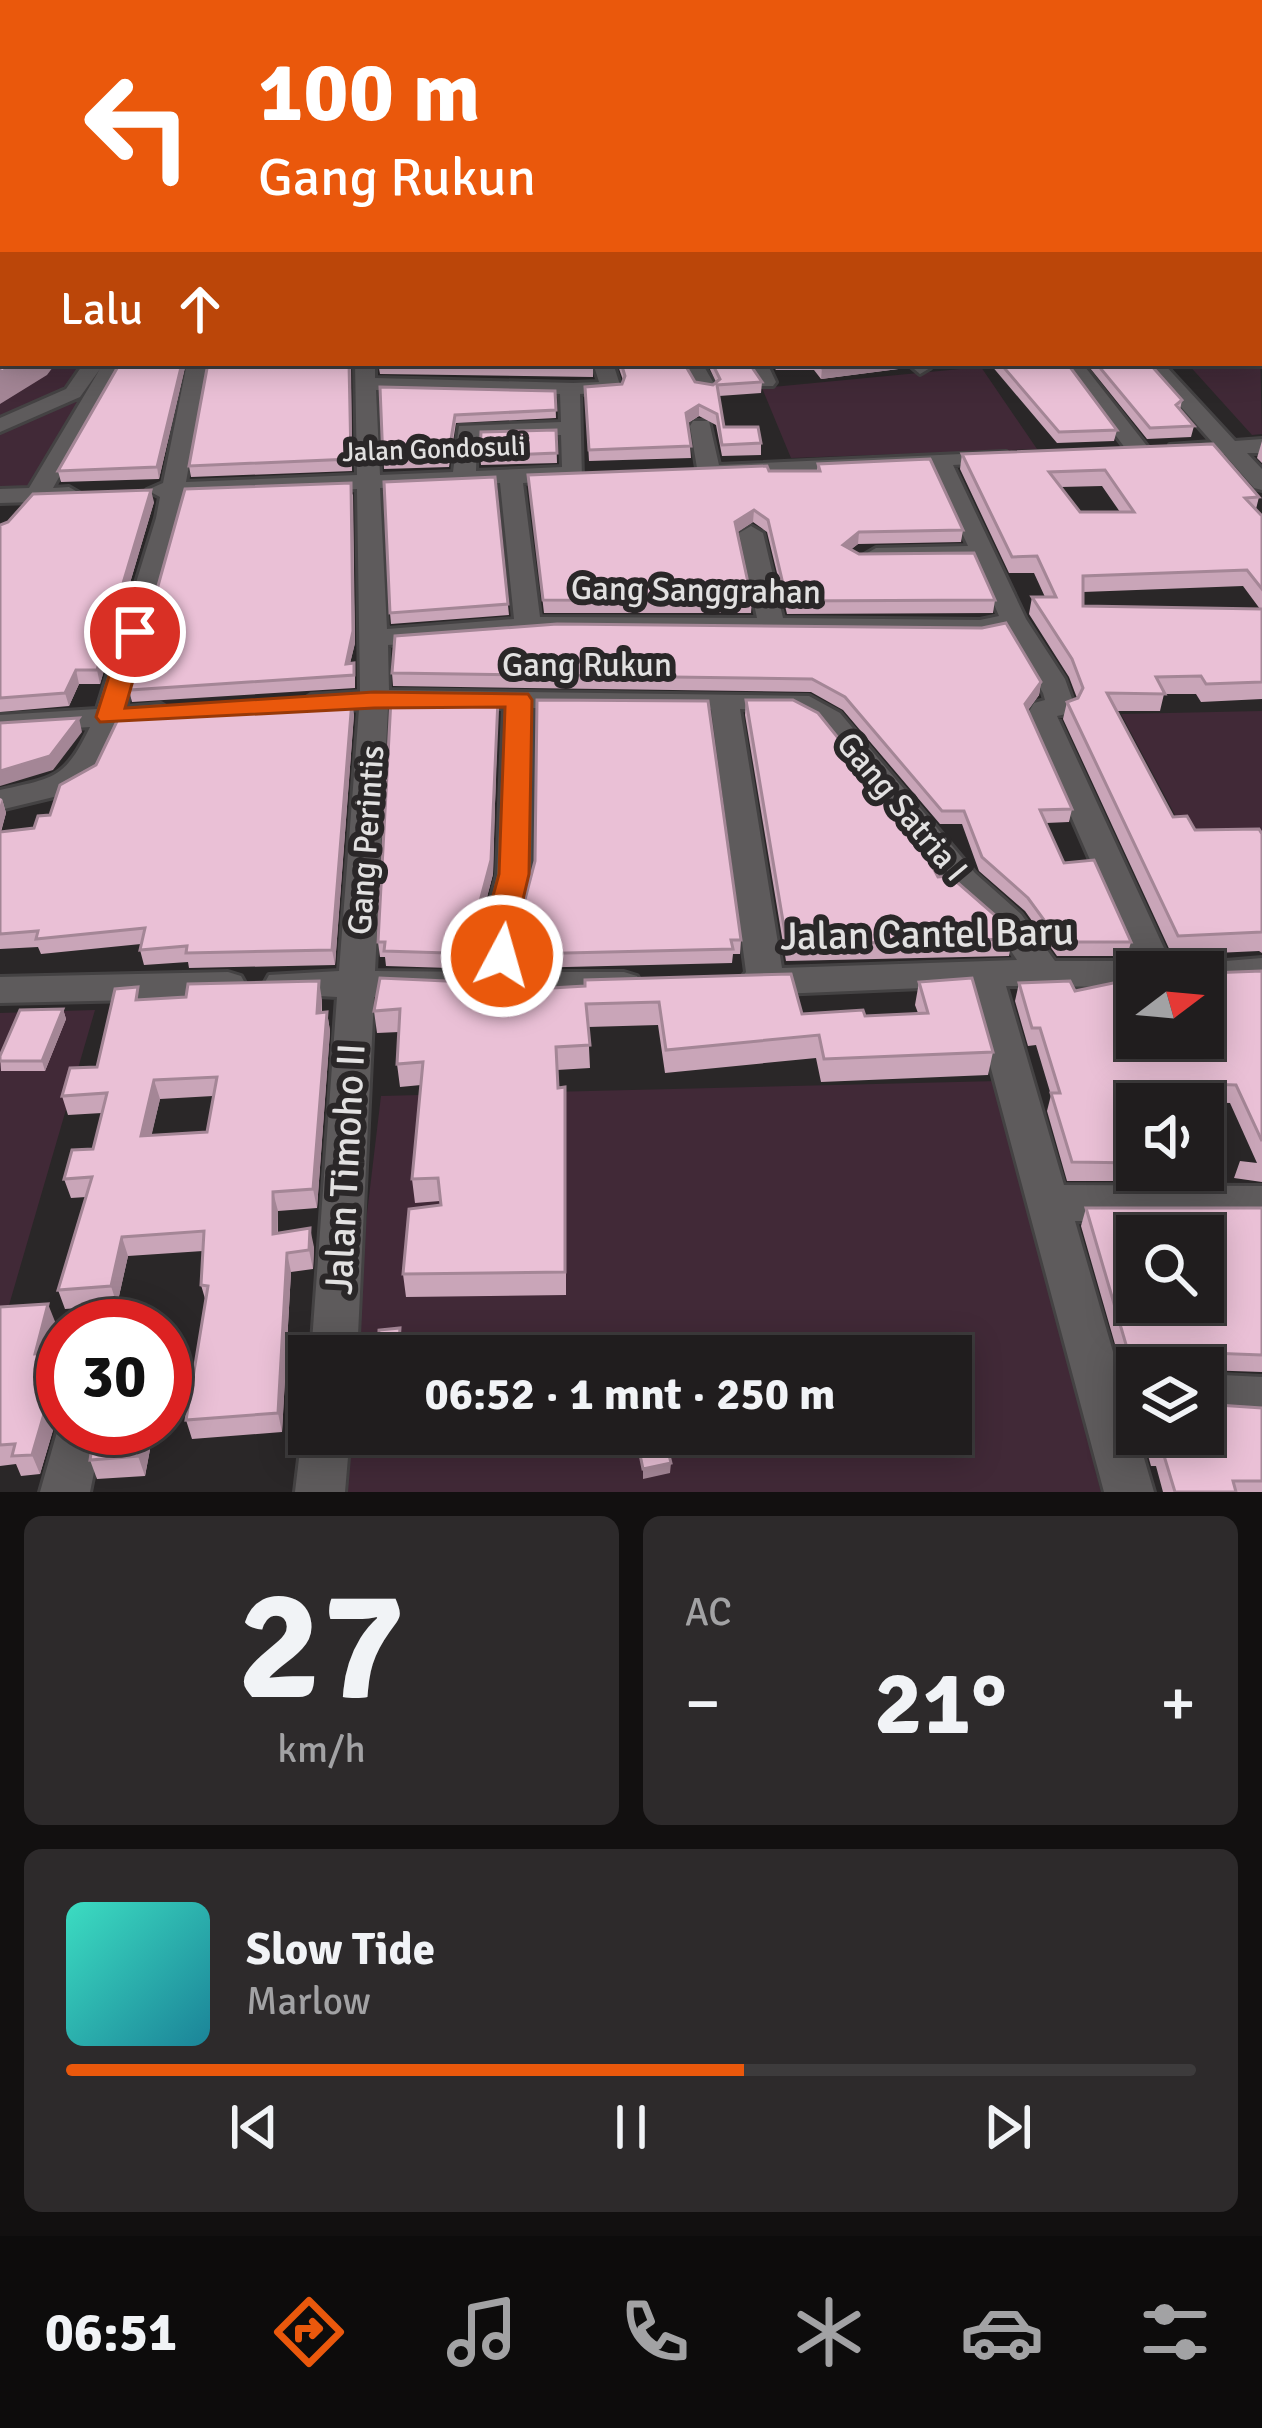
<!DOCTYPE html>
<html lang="id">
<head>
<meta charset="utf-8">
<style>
  :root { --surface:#201d1e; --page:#2d2a2b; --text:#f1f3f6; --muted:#a2a2a4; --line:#3d3b3c; --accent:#ea580c }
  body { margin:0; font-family:Signika,sans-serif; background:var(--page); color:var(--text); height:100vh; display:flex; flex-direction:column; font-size:45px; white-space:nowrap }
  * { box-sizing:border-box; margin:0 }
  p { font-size:39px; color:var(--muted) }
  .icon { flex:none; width:66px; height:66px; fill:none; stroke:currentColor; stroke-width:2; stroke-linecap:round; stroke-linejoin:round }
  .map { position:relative; height:1492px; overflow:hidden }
  .details { display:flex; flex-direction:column; gap:24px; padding:24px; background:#121010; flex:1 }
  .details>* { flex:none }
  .guide { position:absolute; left:0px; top:0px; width:1263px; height:366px; box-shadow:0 6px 30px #0003,0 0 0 3px var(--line); background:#ea580c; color:#fff; overflow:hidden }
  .needle { width:78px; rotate:74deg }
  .tools { position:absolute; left:1116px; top:951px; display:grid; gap:24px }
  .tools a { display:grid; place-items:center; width:108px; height:108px; border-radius:0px; background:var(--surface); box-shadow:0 6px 30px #0003,0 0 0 3px var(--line); font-size:60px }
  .speed { position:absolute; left:36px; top:1299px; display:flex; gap:24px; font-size:60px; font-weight:700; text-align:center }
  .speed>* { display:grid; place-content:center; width:156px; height:156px; border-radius:50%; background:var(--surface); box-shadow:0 6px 30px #0003,0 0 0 3px var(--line); line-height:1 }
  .speed .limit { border:18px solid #d22; background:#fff; color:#111 }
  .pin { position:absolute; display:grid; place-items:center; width:102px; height:102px; color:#fff; margin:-51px; border:6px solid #fff; border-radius:50%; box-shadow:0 3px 12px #0007 }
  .me { position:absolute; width:132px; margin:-66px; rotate:6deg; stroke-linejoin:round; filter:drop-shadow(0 0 9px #0008) }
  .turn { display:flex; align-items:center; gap:42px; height:252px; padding:0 60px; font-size:54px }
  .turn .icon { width:156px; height:156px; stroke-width:2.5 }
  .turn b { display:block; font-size:84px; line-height:102px }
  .then { display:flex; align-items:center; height:114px; padding:0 60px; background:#0003; gap:24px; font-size:45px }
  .big { font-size:90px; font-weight:700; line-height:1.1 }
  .details .card { flex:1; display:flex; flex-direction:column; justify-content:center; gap:18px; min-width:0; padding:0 42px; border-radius:18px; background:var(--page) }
  .details .dial { align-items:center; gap:0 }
  .dial b { font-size:156px; line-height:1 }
  .song { display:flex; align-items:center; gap:36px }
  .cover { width:144px; height:144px; border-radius:18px; background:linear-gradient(135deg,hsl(170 70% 55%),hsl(190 70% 35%)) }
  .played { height:12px; border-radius:6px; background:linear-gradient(90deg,var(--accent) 60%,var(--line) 60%) }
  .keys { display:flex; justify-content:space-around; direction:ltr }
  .heat { display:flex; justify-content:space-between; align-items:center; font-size:66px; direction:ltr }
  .details .tiles { flex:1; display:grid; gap:24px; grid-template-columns:1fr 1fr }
  .card:last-child { grid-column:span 2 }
  .trip { position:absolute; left:288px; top:1335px; width:684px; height:120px; border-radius:0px; background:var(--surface); box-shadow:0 6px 30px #0003,0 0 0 3px var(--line); font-weight:700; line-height:120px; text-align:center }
  .tab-bar { display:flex; height:192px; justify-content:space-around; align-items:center; background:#0d0c0c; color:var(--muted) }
  .tab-bar .icon { width:84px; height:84px }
  .tab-bar .on { color:var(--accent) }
  .tab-bar b { font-size:54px; color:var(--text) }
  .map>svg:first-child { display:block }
</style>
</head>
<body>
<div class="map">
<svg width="1262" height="1492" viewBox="0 0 1262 1492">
  <rect width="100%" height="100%" fill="#2a2728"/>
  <!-- green -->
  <path fill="#412937" d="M0,264l3,99h105l-82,127 -26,1z
    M1260,350l2,84 -10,1 -65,-72h73z
    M981,367l56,82 -246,9 -29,-70z
    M1262,711v130l-72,2 -69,-129z
    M95,1010l-95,326v-323z
    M998,1081l103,411h-766l6,-58h610v-78h-601l31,-260z"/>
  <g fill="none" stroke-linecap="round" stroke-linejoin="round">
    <!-- minor casing -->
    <g stroke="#444243" stroke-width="6">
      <path id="minor" d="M3,251v12l-3,1v-12z
        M84,363h39l-70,125 16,-1 12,7 -12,7 -69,2v-14l29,-1 71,-119 -20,28 -80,35v-14l66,-29z
        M187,363h20l-21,119 171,-7 -2,-112h20v15l198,5 26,-1 -6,-19h20l8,25 -3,4 -38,2 2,85 -59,4 17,134 217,1 -18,-85 12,-7 12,7 20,85 197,2 19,-4 -24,-55 -99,1 -12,-7 12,-7 92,-2 -37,-80 -203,9 -10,-5 -10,5 -11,-7 -7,-42 3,-5h16l10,44 287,-13v10l-53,3 73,154 39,60 10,28 -4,6 -14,3 118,256h-38v15l-131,-1 58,199 198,1v36l-187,-1 43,148 19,1v44h-6l23,78h-50l-135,-506 -213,9 -13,-4 -5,-9 8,-10 -35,-263 -178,-1 -2,167 -13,50 3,47h103l13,4 5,9 -5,9 -13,4 -250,-1 -17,359h-46l26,-359 -68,-4 -5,-9 5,-9 70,-4 20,-262 -48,4 -14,-9 14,-9 49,-3 -3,-203 -173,7 -58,211 35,-3 15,9 -15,9 -41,3 -24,52 -30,17 -66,16v-20c54,-12 65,-11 90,-63l-90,6v-18l97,-6 59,-191 4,-21 -13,-7 16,-7zM376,390l184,4 1,28 -102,4 -6,46 -73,3zM561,435l1,32 -86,4 1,-34zM500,483l14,136 -127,10 -7,-141zM1006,630l37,63 2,7 -11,3 -7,12 107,246h-79l-34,-47 -46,-41 -135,-160 -31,-17 -420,-6 -1,-45 169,-13 423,4zM388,708h116l-7,167 -13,50 1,47 -110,-1zM740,709l53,1 27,15 131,164 46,41 20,30 -235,8z
        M682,363h20l14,24 -3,4h-14z
        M747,363h20l9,19 -3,4h-14z
        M907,363h20l3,5 -10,6z
        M1062,363h20l65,83v10h-16z
        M1142,363h21l72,78 27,-2v14h-15l15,16v21l-8,-2 -30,-34 -54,1v-10l42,-3z
        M1262,958v26l-59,2v-14h-18l5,-8z
        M228,972l13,4 5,9 -5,9 -13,4 -228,5v-26z
        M1203,1374l59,3v44l-59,-3z
        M63,1411v17h40l-13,64h-50z
        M309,1418v16h41l-5,58h-50l7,-58z"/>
    </g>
    <!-- minor -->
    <use href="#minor" fill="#5e5b5c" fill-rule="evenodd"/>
  </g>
  <!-- wall -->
  <path fill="#c9a5b8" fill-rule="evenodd" d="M0,277l3,2v47l-3,-1z
    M186,363l-27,116 -98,3 -3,-11z
    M208,363h143l1,108 -161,6 -2,-11z
    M378,363l215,4v10l-213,-3z
    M617,363h67l11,19 18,3 3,-3 -9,-19h42l13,19 -1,11 -42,3 5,31 37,16v12l-39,1 -6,-31 -17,-9 -11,7 3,35 -102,3 -4,-74 37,-3 1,-4z
    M770,363h137l-1,5 -85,11 -7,-9h-38z
    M931,363h136l50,67 -3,11 -57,2 -66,-78 -57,2z
    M1086,363h63l33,37 -2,10 14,16 -3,11 -44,2z
    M380,387l175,4 1,27 -100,5 -7,44 -65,2z
    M556,430l1,33 -76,2 -1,-9z
    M1262,441v22l-5,-5z
    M1213,444l46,53 -3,12 6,7v183l-61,3 -5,-8h-32l-4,17h-43l56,106 22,13 67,4v119l-3,-2 -87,4 -109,-236 4,-17 10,-4 -8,-21 -40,-63 3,-17h13l-11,-24h-25l-49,-104 2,-15zM1102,486l18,26h-40l-19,-25zM1243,586l17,23 -177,-3v-14z
    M818,464l145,66 -2,12 -103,2 -7,5 8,5 136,46 -2,13 -206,1 -20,-82 -14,-10 -16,10 15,69 -1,12h-207l-16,-138 289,-4z
    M495,477l14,138 -118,9 -1,-11z
    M353,494l2,149 -5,20 5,12v13l-223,14 -3,-12z
    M154,502l-54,182h-21l-10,22 -69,6v-187z
    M392,673l649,9 -2,13 -11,15 44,99 -3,13 -23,1 18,40 67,79 -4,14h-70l-32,-45 -46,-40 -17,-47h-22l-97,-114 -32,-18 -418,-6z
    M498,699l-5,175 -13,50v45l-94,-3 -1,-9h-5l-2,-15z
    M746,700l192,177 74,62 -3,17 -223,5 -41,-246z
    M354,714l-19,251 -146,3 -1,-6 -44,3 -4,-15 1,-6 -100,10 -3,-7 -38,2v-151l2,1 4,14 -5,19 33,-4 16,-13z
    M522,911l219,29 -1,14h-7l-1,9 -207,5z
    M1262,971v211l-28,-4 6,-17 17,2 -27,-60 -78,-3 -15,4v66h43l-3,11h-110l-20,-70 4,-16 -15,-50 -8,1 -13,-45 4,-18 56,8 134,-18z
    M919,982l74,70 -5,23 -167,7 -5,-24 -151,15 -7,-48 -70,2 2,41 -33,2 1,18 8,22v185l-160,2 -3,-23 38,-69 -1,-4 -25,2 -3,-24 9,-94 -21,2 -3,-23 2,-32 -22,1 -3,-22 95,-18 116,-7 217,28 63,2 53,-3 -3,-8z
    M142,1000h180v12h5l3,19 -13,177 -39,3v22l36,14 -1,22 -22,3 -9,160 -90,7 -6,-19 20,-118 -5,-17 2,-34 -75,5 -11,49 -52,4 -7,-19 28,-93 -15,1 -7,-19 29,-30 9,-36 -34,2 -6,-19 35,-29zM213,1096l-6,36 -56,4 9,-37z
    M63,1009l3,10 -21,52h-44l-1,-15z
    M1086,1208h176v164l-59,-2v-2l-66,1 -16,-4 -40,-139z
    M0,1307l56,17 -8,29h15v59l-2,-4 -2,2 -19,64 -19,2 -5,-12 -16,2z
    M1210,1406l52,2v84h-99l-7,-26h-5l-9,-32h61z
    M95,1428h59l-9,48 -48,3 -7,-19z"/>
  <!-- shaded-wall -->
  <path fill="#a48696" d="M17,363h39l-9,12 -47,29v-31z
    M182,363h4l-27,116 -2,-12z
    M866,363h41l-1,5 -85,11 1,-11z
    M699,405v11l-13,8v-11z
    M351,483l4,160 -8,33 -1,-12z
    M151,490l3,12 -54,182 -3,-14z
    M754,510l-1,12 -18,12v-12z
    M859,532l-1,12 -16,13 1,-12z
    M76,670l3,14 -10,22 -4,-13z
    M1041,682l-2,13 -16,22 2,-13z
    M498,699l-5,175 -13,50v45l-2,-60z
    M352,700l2,14 -19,251 -3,-15z
    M79,718l3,14 -29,38 -53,16v-15z
    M2,799l4,14 -6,21v-29z
    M319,981l3,19 -2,32 -3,-19z
    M63,1009l3,10 -21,52 -3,-10z
    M327,1012l3,19 -13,177 -4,-19z
    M154,1080l6,19 -13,56 -6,-19z
    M273,1192l5,19 -1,42 -4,-19z
    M310,1228l4,19 -1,22 -4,-19z
    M122,1237l6,19 -11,49 -6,-19z
    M287,1253l4,19 -9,160 -4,-19z
    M48,1304l8,20 -13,50 -8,-20z
    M56,1387l5,21 -2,2 -19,64 -8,-19 19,-65z
    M143,1428h11l-9,48 -7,-20z
    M671,1463l-1,10 -27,6v-10z"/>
  <!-- building -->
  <path fill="#eac0d6" stroke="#a48696" stroke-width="3" fill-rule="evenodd" d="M0,179h3v47h-3z
    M1260,221l2,1v28l-2,1z
    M1260,255l2,6v25l-2,1z
    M0,277l3,2v24l-3,-1z
    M1260,290l2,7v37h-2z
    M3,350v13h14l-17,10v-20z
    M120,363h62l-25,104 -99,4z
    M208,363h141l2,96 -162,7z
    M380,363h211l2,4h-23z
    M621,363h63l11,19 18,3 7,-6 -8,-16h37l13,19 -45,3 7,42h34l3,16 -39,2 -5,-31 -18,-9 -13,8 5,33 -102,4 -4,-63 37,-3 3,-8z
    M818,363h48l-44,5z
    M1000,363h67l50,67 -58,2z
    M1096,363h53l33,37 -6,5 18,21 -44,2z
    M380,387l175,4 1,19 -101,5 -7,43 -65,3z
    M556,430l1,23 -77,3 1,-24z
    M1213,444l46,53 -14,1 17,18v73l-15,-19 -164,6v30l179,3v73l-56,2 -5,-8 -45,1 9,17 -58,-1 66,124 14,-1 8,14 64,-1 3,5v98l-84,4 -111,-234 11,-4 5,-10 -11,-29 -40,-62h24l-19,-41 -25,1 -50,-103zM1105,470l29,42h-54l-31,-40z
    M930,459l33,71 -104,2 -16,13 16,9 115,-1 21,47 -208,1 -19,-81 -14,-10 -19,12 17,79 -209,-1 -15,-125 239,-9 2,5h51l-2,-7z
    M495,477l13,127 -118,9 -6,-131z
    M351,483l2,148 -7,33 8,-1v12l-225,15 56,-201z
    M151,490l-54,180h-21l-11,23 -65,5v-173l8,-3 25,-28z
    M1006,623l35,59 -16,22 47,105 -32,1 24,53 30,-3 37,82h-71l-32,-44 -46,-41 -18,-46h-22l-97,-114 -33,-18 -420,-6 3,-37 162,-12 425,4z
    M391,699h107l-7,161 -13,49 1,45 -95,-3 1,-9h-7z
    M352,700l-20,250 -146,3 1,-7 -47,4 5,-22 -109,11 2,-8 -38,3v-102l34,-4 4,-12 12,-1 10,-30 36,-20 24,-50z
    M537,700l171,1 33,239h-10l2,9 -209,5 -2,-43 13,-50z
    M746,700h47l25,13 96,119 24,45 12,-1 47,41 15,22 -225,6z
    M79,718l-29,38 -50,15v-48z
    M1204,963l5,10 53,-2v170l-26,-56 -91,-3 8,22h-16v59l-65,-1 -21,-69h9l-20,-65h-8l-13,-45 51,-2 5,10 62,-13v60h66v-66h-40z
    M791,974l11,40 61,-4 2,6 63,-3 -9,-31 53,-4 21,74 -169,7 -5,-24 -153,15 -7,-48 -73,2 4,41 -34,2 2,41 7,-1v185l-162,2 6,-65 32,-4 -3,-27 -26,1 11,-117 -26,2 3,-55 -26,2 6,-33 88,4v11l117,-7v-6z
    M319,981l-2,32 10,-1 -14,177 -40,3v42l37,-6 -1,22 -22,3 -9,160 -92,7 22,-134 -7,-1 3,-54 -82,6 -11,49 -53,4 34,-113 -28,2 8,-29 21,-1 14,-56 -45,3 8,-28 27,-1 18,-78 23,-2 -2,13 50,-3 2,-13zM217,1077l-10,55 -66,4 13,-56z
    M63,1009l-21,52h-42v-5l20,-46z
    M1086,1208h176v147l-52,-2 -5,6h-19l3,9h-41l-1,-15 -20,-5zM1137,1236h66v66h-66z
    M48,1304l-13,50 28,-1v51h-3l-4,-17 -5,3 -19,65 -20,1 3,-12 -15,1v-138z
    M400,1328l-2,28h-20l1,-26z
    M1203,1404l59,4v73h-29l3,11h-61l-13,-43h-5l-4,-15h50z
    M95,1428h48l-5,28 -48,4z
    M664,1435l7,28 -28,6 -6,-29z"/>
  <!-- sky -->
  <linearGradient id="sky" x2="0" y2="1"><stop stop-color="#171516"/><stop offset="0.45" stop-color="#444753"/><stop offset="1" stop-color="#444753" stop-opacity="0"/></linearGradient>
  <rect width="1262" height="377" fill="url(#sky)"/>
  <!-- route -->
  <path fill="#ea580c" stroke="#983908" stroke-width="3" d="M135,624l12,8 -22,76 249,-16 154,2 4,6 -3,174 -12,51 1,31 -4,8h-23l-6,-39 14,-51 6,-167 -131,1 -274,14 -4,-5 27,-85z"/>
  <g text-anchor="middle" stroke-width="12" stroke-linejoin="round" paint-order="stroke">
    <!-- far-street labels -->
    <g font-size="27" fill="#e2e1e1" stroke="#2a2728">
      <text transform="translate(434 449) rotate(-2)" y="9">Jalan Gondosuli</text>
    </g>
    <!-- street labels -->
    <g font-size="33" fill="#e2e1e1" stroke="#2a2728">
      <text transform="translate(696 589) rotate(1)" y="12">Gang Sanggrahan</text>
      <text x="587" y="676">Gang Rukun</text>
      <text transform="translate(903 806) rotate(50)" y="12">Gang Satria I</text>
      <text transform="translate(365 840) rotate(-86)" y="12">Gang Perintis</text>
    </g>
    <!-- near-street labels -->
    <g font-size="39" fill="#e2e1e1" stroke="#2a2728">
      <text transform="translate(927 933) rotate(-1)" y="14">Jalan Cantel Baru</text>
      <text transform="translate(344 1169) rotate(-87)" y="14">Jalan Timoho II</text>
    </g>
  </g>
</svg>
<div class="tools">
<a><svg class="needle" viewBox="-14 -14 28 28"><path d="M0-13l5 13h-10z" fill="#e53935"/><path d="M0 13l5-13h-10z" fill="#a2a2a4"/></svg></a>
<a><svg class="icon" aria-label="sound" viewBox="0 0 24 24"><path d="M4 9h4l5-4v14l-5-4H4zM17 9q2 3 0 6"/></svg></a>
<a><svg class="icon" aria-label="search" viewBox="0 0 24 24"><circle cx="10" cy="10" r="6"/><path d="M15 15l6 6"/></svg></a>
<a><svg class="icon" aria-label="layers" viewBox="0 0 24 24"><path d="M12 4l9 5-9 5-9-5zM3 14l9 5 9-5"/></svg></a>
</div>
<div class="speed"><div class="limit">30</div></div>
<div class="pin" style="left:135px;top:632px;background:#d93025"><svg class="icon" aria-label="arrive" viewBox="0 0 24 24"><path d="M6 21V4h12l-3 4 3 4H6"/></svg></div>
<svg class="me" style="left:502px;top:956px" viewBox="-20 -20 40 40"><circle r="17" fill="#ea580c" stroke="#fff" stroke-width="3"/><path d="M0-11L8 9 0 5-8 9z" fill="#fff"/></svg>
<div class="trip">06:52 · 1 mnt · 250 m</div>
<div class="guide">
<div class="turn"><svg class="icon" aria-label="left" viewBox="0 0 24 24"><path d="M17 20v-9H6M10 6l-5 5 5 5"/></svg><div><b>100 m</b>Gang Rukun</div></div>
<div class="then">Lalu<svg class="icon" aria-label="ahead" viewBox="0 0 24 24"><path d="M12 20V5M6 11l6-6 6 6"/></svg></div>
</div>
</div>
<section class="details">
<div class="tiles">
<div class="card dial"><b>27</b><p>km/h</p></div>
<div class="card"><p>AC</p>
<div class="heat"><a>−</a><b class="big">21°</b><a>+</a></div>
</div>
<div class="card">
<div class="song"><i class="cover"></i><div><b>Slow Tide</b><p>Marlow</p></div></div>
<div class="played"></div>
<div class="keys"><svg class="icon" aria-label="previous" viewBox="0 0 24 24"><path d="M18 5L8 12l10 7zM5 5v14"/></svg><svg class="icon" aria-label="pause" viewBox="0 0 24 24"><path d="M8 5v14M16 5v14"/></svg><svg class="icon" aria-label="next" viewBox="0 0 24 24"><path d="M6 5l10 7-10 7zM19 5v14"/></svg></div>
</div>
</div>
</section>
<nav class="tab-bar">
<b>06:51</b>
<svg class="icon on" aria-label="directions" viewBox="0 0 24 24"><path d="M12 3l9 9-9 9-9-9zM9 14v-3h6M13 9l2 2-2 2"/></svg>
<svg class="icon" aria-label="music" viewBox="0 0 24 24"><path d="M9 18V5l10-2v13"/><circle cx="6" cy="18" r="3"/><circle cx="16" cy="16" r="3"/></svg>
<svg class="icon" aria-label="phone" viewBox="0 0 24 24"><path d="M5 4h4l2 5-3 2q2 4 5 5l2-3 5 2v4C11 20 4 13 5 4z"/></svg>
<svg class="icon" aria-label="climate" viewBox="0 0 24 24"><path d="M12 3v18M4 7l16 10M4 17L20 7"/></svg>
<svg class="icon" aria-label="car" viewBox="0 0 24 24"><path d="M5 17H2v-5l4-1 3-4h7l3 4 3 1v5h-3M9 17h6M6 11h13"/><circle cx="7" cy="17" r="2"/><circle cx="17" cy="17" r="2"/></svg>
<svg class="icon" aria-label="filters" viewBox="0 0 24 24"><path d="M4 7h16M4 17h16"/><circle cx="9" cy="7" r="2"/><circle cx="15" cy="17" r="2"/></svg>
</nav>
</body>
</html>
